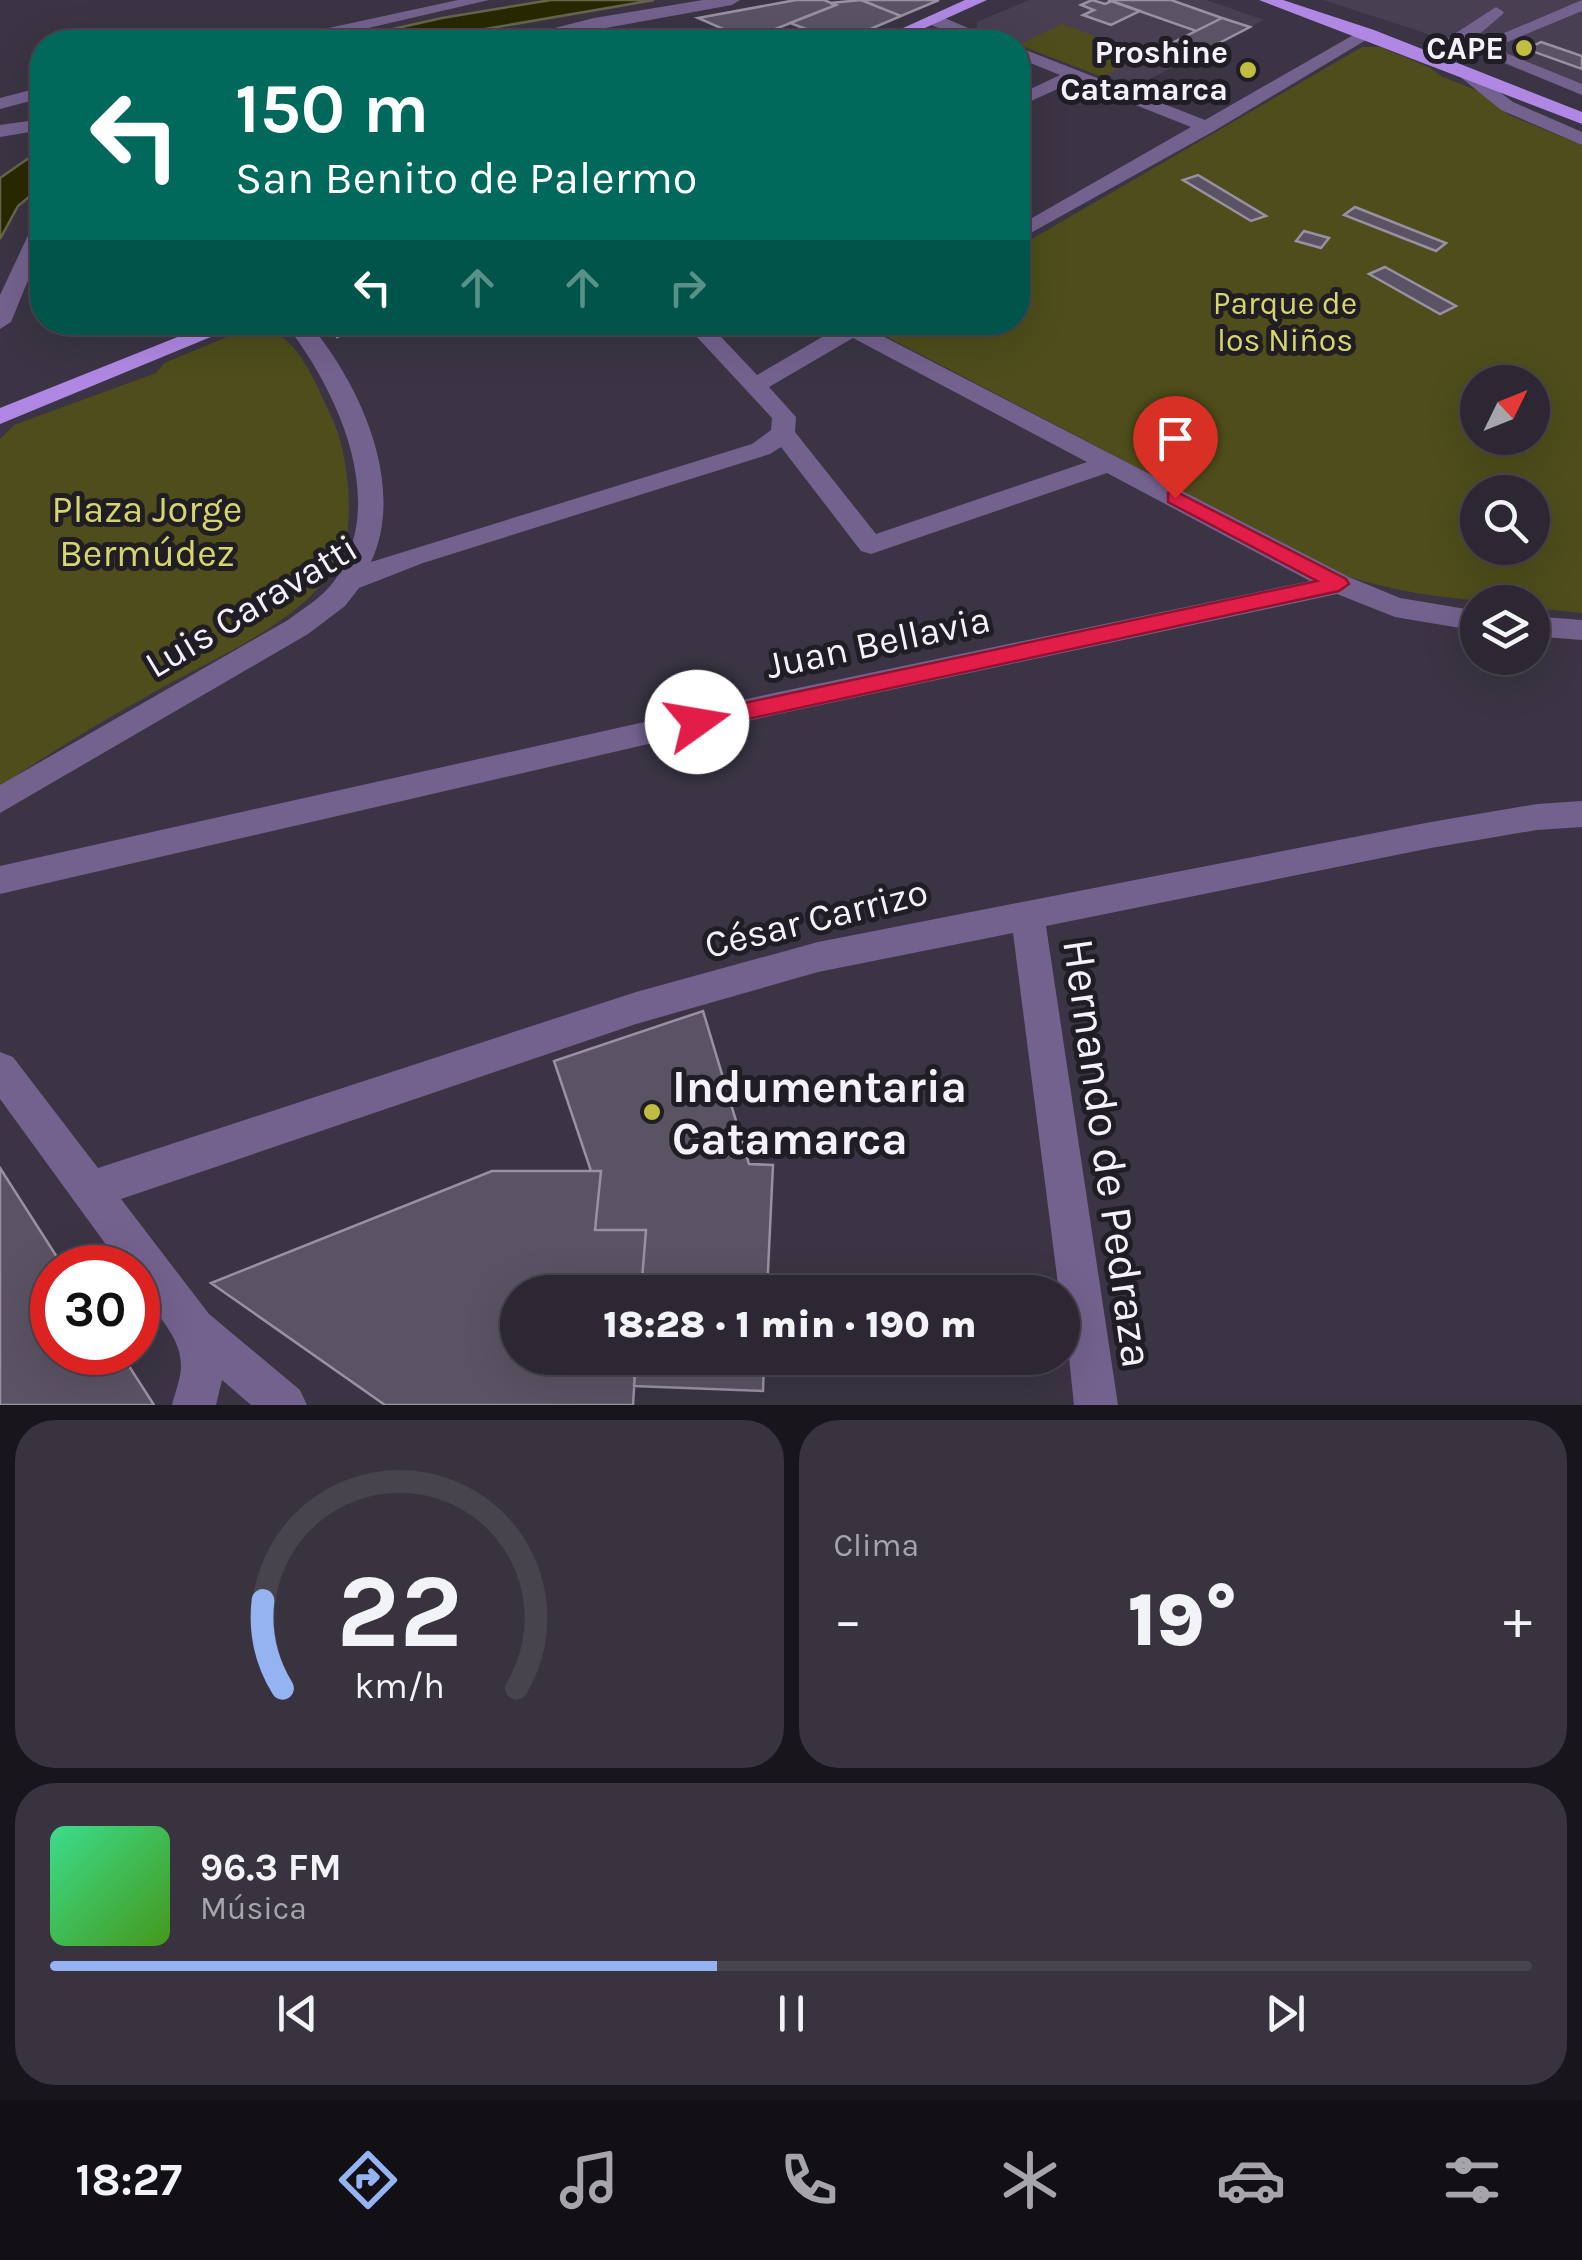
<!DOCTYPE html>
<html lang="es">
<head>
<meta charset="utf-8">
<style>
  :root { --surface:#2c2733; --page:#38333f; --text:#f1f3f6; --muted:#a6a5ac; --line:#48444e; --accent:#95b2f1 }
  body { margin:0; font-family:Karla,sans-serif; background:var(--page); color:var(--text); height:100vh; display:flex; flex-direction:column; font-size:38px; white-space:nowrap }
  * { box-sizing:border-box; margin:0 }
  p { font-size:32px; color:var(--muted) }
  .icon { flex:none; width:55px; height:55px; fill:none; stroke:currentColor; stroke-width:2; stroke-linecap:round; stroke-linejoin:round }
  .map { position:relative; height:1405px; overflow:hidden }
  .side { display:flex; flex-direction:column; gap:15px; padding:15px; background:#18151c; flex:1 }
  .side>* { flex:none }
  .banner { position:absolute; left:30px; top:30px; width:1000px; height:305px; border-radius:40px; box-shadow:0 10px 40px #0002,0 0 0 2px var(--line); background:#00695c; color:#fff; overflow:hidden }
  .needle { width:65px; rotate:47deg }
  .tools { position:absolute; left:1460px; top:365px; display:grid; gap:20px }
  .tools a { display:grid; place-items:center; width:90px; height:90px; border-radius:50%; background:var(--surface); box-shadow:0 10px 40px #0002,0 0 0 2px var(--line); font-size:50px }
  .speed { position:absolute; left:30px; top:1245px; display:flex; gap:20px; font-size:50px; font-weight:700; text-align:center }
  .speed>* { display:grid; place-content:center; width:130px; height:130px; border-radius:50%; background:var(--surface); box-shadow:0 10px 40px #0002,0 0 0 2px var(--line); line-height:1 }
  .speed .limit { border:15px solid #d22; background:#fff; color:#111 }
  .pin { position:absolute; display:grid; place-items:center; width:85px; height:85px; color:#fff; margin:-102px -42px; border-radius:50% 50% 50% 0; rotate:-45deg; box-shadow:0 0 10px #0007 }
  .pin .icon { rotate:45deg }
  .me { position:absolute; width:110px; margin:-55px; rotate:77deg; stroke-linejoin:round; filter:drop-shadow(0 0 8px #0008) }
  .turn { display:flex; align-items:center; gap:35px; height:210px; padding:0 40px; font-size:45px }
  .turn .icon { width:130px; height:130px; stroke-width:2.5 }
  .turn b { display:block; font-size:70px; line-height:85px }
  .lanes { display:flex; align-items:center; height:95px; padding:0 40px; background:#0003; justify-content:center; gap:50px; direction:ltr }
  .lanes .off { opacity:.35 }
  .big { font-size:75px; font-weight:800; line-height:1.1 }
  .side .tile { flex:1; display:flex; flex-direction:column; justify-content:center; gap:15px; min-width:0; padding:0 35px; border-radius:40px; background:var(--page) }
  .side .dial { align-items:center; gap:0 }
  .dial svg { height:260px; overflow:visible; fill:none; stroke:var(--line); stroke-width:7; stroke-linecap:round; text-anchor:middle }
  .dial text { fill:var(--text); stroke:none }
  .song { display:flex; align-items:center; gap:30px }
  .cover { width:120px; height:120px; border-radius:15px; background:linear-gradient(135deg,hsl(150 70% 55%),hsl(100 70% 35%)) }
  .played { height:10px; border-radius:5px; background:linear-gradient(90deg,var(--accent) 45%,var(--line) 45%) }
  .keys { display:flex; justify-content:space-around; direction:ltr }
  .heat { display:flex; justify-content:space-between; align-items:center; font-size:55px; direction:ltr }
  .side .tiles { flex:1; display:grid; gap:15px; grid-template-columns:1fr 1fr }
  .tile:last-child { grid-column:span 2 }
  .trip { position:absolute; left:500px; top:1275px; width:580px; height:100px; border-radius:50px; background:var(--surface); box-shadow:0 10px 40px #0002,0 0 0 2px var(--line); font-weight:800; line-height:100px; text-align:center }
  .tab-bar { display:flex; height:160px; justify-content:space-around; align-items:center; background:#121014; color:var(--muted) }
  .tab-bar .icon { width:70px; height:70px }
  .tab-bar .selected { color:var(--accent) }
  .tab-bar b { font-size:45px; color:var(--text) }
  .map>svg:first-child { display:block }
</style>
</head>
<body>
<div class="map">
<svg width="1582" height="1405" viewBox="0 0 1582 1405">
  <rect width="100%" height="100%" fill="#3a3444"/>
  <!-- built -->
  <path fill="#483f53" d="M1029,0h178l57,20 -132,68 -155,-60v-6z
    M1323,0h259v94l-166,-64z"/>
  <!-- green -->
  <path fill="#4e4d1b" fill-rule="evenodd" d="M1062,24l83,31 -43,22 -83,-32z
    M1362,47h18l49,20 12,9 45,18 23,21 73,30v468l-49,-5 -1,-6c-66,0 -126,-7 -189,-27l-454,-237 -5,-8 4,-7 130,-1v-75zM1478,382h54v56h-54zM1478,492h54v56h-54z
    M263,328c38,9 54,60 70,92 16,35 25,116 2,148 -42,60 -124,91 -186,127 -51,28 -100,59 -149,91v-347l14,-14 142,-52 8,-10 78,-32z"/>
  <!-- water -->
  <path fill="#292900" stroke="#66654b" stroke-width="2.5" d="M551,0h103l-244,42h-75l107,-24z
    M42,149v37l-24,20 -18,33v-61z"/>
  <!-- building -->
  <path fill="#5a5364" stroke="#9891a3" stroke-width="2.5" d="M796,0h28l12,5 -88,35 -50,-22z
    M861,0h78l-38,16z
    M861,0l40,16 -61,26 -50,-19 46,-18 -6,-2z
    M1092,0l13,4 7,-3 28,10 -29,14 -28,-10 11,-5 -13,-5z
    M1108,0h63l51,18 -26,13z
    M1222,18l28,9 -54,28 -28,-10z
    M767,32l25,10 -48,-1z
    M1541,42l41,14v13l-56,-20z
    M1198,175l68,41 -15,5 -68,-41z
    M1355,207l91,36 -10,8 -92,-36z
    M1304,231l25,7 -8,10 -25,-7z
    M1385,267l71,39 -16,8 -71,-40z
    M326,322h47l-36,15z
    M703,1011l46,153 24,1 -6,127h-126l5,-62h-51l6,-59h-10l-37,-110z
    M0,1168l64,100h-12v84h68l34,53h-154z
    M492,1171h109l-6,59h51l-5,62h-123v66h118l-3,47h-248l-174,-122z
    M636,1358h128l-1,33 -129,-5z"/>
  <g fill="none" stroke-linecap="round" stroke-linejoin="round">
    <!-- minor -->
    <path fill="#74628e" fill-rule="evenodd" d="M458,0h31l-181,42h-30l9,-5z
      M703,0h37l-8,5 -203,37h-30l95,-24z
      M1582,0v11l-89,37 89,36v11l-113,-47z
      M1496,7l8,5 -2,3c-21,16 -50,49 -77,46v-8z
      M928,16h12l61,26h-23l-50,-18z
      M1362,30l14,4 -162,97 -196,109v-14l173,-99 -116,-46 -57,26v-12l42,-20 -42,-17v-11l187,73z
      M1464,66l49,36 69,30v13l-81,-35 -43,-35 -3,-4z
      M42,87v11l-42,11v-11z
      M42,119v11l-42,7v-12z
      M42,221v25l-31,76 -11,7v-34l32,-68z
      M284,322h24c51,60 99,163 63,240l381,-118 19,-14 1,-12 -89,-96h24l50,53 79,-46 -8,-7h48l-7,7 480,248 51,21 78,13v20l-83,-14 -58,-23 -563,121 -774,179v-28l774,-173 536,-112 -203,-108 -236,81 -10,-3 -80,-104 -11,7 -347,109 -64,25 -14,18 -37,28 -308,179v-28l288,-165c16,-12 35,-23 47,-40 55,-80 1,-192 -51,-258zM853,338l234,124 -211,72 -81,-102 1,-15 -27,-30z
      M1532,616l50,4v20l-50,-4z
      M1582,801v26l-45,3 -106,18 -385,78 72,479h-44l-12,-113h-3l-46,-359 -195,39 -182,52 -515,175 88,115 91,76 7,15h-56l-29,-25 -6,25h-44c3,-12 9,-27 9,-39 0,-40 -43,-60 -43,-98h-15l-123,-169v-47l13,5 85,111 538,-176 182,-50 613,-120 106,-18z"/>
    <!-- major -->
    <path fill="#b088e3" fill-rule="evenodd" d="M965,0h22l-93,42h-22z
      M1259,0h24l91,30 208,82v12z
      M215,322h32l-247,102v-16z"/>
  </g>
  <!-- route -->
  <path fill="#e11d48" stroke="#92132f" stroke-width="2.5" d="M1175,491l171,88 3,5 -10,7 -642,139 -12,-8 12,-9 620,-132 -149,-79v-9z"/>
  <!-- markers -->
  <g fill="#c0be41" stroke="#201d24" stroke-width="4">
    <circle cx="1524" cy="48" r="10"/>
    <circle cx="1248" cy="70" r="10"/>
    <circle cx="652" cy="1112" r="10"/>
  </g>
  <g text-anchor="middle" stroke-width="10" stroke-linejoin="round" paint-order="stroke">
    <!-- far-poi labels -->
    <g font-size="32" font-weight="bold" fill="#f5f1fb" stroke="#201d24" text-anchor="end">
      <text x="1504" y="59">CAPE</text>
      <text x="1228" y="63">Proshine<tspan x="1228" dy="37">Catamarca</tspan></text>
    </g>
    <!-- far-park labels -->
    <g font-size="32" fill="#d6d66d" stroke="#201d24">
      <text x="1285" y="314">Parque de<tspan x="1285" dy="37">los Niños</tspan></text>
    </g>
    <!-- park labels -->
    <g font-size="38" fill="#d6d66d" stroke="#201d24">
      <text x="147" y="522">Plaza Jorge<tspan x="147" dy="44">Bermúdez</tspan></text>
    </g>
    <!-- street labels -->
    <g font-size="38" fill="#f5f1fb" stroke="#201d24">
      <text transform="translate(251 606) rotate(-31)" y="13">Luis Caravatti</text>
      <text transform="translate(878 642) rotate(-12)" y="13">Juan Bellavia</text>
      <text transform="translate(816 918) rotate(-14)" y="13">César Carrizo</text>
    </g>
    <!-- near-poi labels -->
    <g font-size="45" font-weight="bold" fill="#f5f1fb" stroke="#201d24" text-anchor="start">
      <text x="672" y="1102">Indumentaria<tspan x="672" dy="52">Catamarca</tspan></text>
    </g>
    <!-- near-street labels -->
    <g font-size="45" fill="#f5f1fb" stroke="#201d24">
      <text transform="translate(1109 1153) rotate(82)" y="16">Hernando de Pedraza</text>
    </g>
  </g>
</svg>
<div class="tools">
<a><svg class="needle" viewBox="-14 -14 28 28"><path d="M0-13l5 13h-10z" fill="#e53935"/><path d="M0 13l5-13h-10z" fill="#a6a5ac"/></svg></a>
<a><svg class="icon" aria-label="search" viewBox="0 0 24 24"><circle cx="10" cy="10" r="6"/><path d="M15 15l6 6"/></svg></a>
<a><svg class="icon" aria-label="layers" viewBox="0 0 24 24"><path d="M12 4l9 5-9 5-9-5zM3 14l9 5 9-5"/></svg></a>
</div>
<div class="speed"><div class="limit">30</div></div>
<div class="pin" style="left:1175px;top:498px;background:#d93025"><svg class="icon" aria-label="arrive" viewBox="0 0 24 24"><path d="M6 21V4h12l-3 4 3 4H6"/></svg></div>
<svg class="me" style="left:697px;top:722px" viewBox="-20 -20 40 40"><circle r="19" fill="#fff"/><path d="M0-13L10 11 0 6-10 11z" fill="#e11d48"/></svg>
<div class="trip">18:28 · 1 min · 190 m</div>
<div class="banner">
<div class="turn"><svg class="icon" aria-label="left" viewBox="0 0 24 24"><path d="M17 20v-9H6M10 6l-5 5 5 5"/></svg><div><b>150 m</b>San Benito de Palermo</div></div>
<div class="lanes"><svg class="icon" aria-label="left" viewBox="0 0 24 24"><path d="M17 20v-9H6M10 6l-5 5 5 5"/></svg><svg class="icon off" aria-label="ahead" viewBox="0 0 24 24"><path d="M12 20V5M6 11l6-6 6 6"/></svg><svg class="icon off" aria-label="ahead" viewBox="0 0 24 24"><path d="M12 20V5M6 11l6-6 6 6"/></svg><svg class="icon off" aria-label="right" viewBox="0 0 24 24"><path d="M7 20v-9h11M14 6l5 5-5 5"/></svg></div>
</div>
</div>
<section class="side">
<div class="tiles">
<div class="tile dial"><svg viewBox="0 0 100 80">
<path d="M14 69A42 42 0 1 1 86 69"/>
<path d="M14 69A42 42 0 0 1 8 42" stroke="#95b2f1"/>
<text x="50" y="56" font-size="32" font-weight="700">22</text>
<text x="50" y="72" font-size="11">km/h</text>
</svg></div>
<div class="tile"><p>Clima</p>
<div class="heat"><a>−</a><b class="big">19°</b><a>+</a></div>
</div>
<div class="tile">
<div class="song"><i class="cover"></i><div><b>96.3 FM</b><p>Música</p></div></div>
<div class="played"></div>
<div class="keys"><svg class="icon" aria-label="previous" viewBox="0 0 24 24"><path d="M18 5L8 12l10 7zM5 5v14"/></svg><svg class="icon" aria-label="pause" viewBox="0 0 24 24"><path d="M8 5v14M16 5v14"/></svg><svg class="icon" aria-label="next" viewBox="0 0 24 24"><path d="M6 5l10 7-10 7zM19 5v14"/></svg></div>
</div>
</div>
</section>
<nav class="tab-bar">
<b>18:27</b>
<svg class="icon selected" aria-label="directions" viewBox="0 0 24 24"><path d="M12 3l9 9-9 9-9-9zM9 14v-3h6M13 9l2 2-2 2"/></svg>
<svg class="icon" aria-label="music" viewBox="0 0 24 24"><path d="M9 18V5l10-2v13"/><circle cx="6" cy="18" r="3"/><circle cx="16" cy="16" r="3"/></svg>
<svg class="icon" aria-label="phone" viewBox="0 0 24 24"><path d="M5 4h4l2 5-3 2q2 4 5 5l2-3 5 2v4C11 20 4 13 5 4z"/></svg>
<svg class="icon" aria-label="climate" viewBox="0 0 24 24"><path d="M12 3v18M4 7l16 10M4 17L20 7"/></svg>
<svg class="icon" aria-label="car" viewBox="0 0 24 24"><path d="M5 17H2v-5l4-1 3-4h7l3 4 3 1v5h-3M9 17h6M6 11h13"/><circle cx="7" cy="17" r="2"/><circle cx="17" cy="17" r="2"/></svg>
<svg class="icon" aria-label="filters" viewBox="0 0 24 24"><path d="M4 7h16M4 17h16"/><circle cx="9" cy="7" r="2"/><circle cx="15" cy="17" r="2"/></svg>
</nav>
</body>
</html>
